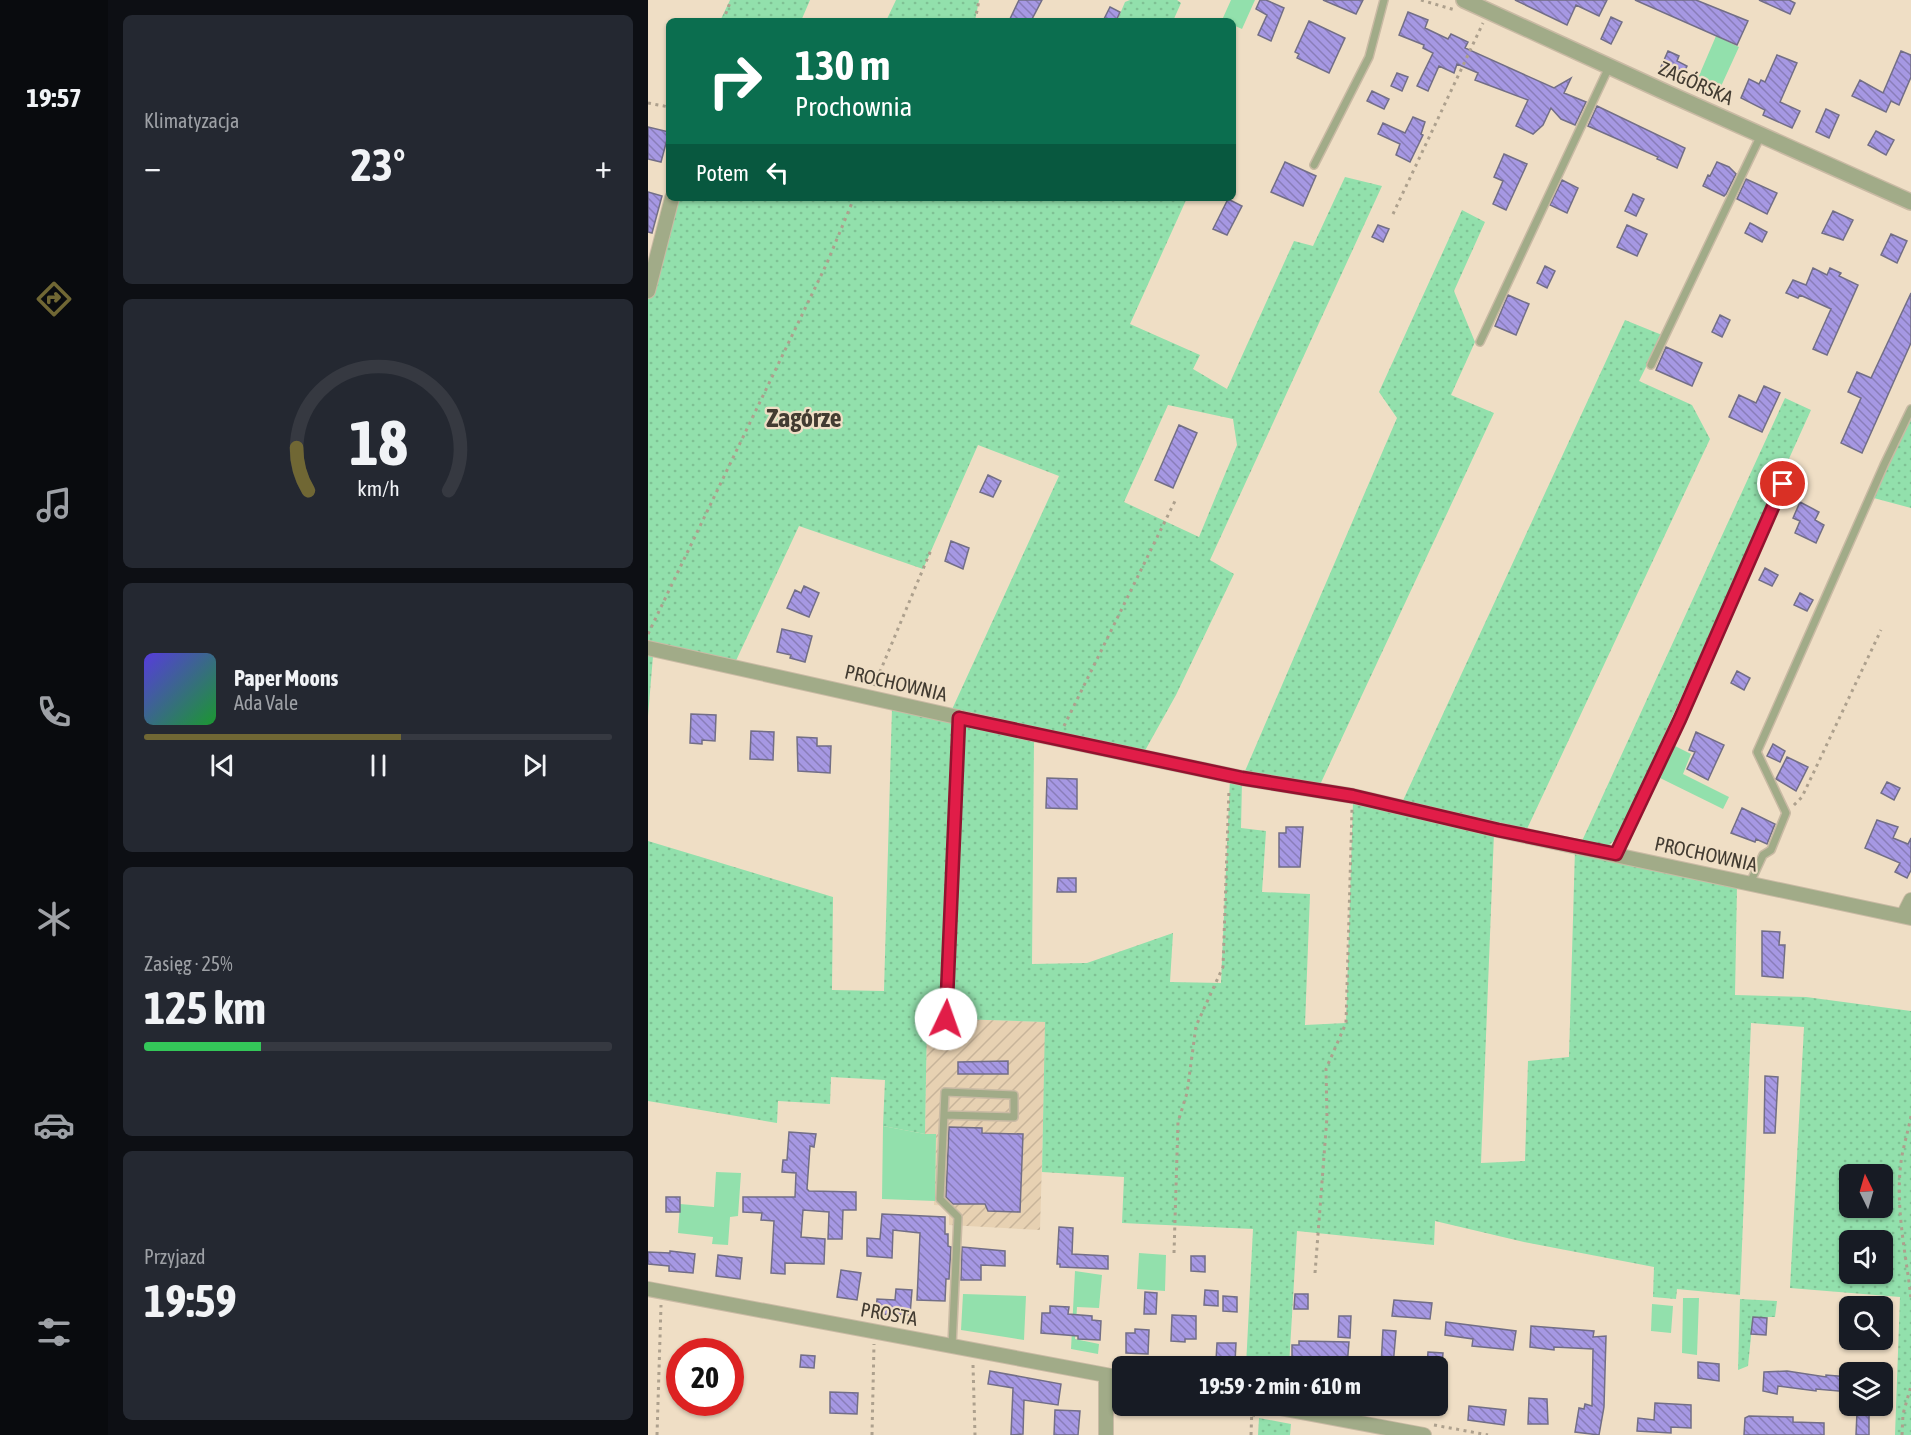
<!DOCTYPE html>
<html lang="pl">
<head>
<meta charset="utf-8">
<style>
  :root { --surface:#171b24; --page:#242831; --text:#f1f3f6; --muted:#9ea1a6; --line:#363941; --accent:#706734 }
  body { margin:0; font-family:"Asap Condensed",sans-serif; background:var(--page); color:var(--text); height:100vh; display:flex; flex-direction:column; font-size:22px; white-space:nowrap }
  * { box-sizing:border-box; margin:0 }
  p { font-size:20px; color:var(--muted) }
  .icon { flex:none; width:33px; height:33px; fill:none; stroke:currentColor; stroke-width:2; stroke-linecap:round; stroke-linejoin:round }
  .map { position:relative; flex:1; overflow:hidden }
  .drawer { display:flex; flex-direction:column; gap:15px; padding:15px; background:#0d0f14; width:540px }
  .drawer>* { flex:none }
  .banner { position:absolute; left:18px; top:18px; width:570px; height:183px; border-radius:9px; box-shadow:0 2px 4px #0004; background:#0b6e4f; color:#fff; overflow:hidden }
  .needle { width:39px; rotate:355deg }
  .fabs { position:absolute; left:1191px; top:1164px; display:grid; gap:12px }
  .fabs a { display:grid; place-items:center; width:54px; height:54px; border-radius:9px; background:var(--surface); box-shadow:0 2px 4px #0004; font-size:30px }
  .speed { position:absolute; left:18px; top:1338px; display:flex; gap:12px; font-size:30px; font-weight:700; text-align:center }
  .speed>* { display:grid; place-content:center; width:78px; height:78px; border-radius:50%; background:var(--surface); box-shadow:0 2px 4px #0004; line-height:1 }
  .speed .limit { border:9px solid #d22; background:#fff; color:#111 }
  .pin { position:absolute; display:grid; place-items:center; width:51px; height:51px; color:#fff; margin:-26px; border:3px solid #fff; border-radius:50%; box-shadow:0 2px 6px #0007 }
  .me { position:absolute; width:66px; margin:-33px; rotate:3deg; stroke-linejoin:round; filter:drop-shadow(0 0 4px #0008) }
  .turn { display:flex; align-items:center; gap:21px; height:126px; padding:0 30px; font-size:27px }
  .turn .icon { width:78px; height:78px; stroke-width:2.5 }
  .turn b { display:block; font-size:42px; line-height:51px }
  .then { display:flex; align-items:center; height:57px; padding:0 30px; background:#0003; gap:12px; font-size:22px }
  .big { font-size:45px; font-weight:700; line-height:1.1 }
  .drawer .widget { flex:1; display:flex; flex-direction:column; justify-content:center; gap:9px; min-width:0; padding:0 21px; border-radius:9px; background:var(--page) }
  .drawer .dial { align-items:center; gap:0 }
  .dial svg { height:156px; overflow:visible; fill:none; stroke:var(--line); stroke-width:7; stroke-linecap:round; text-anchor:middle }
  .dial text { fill:var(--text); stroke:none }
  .song { display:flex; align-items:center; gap:18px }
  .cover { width:72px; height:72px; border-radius:9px; background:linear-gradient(135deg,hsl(250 70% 55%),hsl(130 70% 35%)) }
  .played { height:6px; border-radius:3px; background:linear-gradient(90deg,var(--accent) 55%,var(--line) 55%) }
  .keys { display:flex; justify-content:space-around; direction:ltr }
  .heat { display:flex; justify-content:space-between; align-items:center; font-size:33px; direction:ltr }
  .charge { height:9px; border-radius:4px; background:linear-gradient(90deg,#34c759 25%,var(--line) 0) }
  .trip { position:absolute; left:464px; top:1356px; width:336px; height:60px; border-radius:9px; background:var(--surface); box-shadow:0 2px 4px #0004; font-weight:700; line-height:60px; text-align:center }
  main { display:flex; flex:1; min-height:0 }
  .tab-bar { display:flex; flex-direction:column; width:108px; justify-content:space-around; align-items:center; background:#090b0e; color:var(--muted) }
  .tab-bar .icon { width:42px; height:42px }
  .tab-bar .active { color:var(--accent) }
  .tab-bar b { font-size:27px; color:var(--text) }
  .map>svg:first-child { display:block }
</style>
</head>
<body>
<main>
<nav class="tab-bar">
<b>19:57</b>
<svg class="icon active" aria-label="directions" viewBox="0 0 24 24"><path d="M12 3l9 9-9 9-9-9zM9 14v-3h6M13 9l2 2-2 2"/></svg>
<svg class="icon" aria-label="music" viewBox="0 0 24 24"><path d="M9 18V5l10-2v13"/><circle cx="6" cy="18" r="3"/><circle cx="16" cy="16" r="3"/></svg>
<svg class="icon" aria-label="phone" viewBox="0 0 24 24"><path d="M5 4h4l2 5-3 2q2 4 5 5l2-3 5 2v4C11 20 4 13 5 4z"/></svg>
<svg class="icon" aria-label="climate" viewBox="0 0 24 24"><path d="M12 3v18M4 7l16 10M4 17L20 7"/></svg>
<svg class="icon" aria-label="car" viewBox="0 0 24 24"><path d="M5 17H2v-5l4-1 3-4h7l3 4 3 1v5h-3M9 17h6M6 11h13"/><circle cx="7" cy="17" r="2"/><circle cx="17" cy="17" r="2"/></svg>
<svg class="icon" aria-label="filters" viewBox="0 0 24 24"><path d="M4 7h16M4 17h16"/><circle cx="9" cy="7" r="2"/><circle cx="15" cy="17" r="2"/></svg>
</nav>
<section class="drawer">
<div class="widget"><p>Klimatyzacja</p>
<div class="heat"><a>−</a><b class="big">23°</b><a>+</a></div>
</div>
<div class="widget dial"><svg viewBox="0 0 100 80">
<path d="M14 69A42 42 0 1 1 86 69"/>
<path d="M14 69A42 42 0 0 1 8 47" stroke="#706734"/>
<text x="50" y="56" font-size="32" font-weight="700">18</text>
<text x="50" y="72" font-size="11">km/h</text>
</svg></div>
<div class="widget">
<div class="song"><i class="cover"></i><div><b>Paper Moons</b><p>Ada Vale</p></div></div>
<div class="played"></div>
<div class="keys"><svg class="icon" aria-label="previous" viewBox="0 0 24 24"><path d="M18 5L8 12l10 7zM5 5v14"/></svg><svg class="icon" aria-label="pause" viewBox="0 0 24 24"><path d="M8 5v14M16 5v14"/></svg><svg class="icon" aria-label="next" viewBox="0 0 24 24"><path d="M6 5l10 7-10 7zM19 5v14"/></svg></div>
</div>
<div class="widget"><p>Zasięg · 25%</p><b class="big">125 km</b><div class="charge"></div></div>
<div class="widget"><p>Przyjazd</p><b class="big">19:59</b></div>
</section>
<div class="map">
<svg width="1263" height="1435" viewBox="0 0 1263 1435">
  <defs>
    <pattern id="industrial-furrows" width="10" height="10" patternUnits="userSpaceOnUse" patternTransform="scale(1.5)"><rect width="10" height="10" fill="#e7d1b2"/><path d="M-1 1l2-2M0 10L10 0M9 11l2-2" fill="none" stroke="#c7b49a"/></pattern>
    <pattern id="grass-dots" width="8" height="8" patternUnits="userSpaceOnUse" patternTransform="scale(1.5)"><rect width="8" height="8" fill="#92e0ac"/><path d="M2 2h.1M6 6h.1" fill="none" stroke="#7fc194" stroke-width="1.8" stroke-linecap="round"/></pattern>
    <pattern id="building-back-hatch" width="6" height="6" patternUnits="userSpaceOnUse" patternTransform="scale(1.5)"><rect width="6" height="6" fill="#a698e3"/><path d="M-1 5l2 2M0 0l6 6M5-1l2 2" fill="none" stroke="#897db9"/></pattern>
  </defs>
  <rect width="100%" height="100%" fill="#efdec5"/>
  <!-- industrial -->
  <path fill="url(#industrial-furrows)" d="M279,1018l119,4 -6,208 -91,-5v-19l-15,-1 2,-71h-11z"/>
  <!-- grass -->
  <path fill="url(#grass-dots)" fill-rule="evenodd" d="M82,0h80l-9,21h-81z
    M248,0h83l-4,21h-89z
    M482,0h47l4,3 -8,18h-56l8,-19z
    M697,177l37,9 -172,374 24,14 -58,121 -34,61 -193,-40 110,-240 -81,-31 -55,124 -124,-43 -66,141 -85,-19v-357l24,-93h515l-57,126 70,31 -7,14 34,20 67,-148 19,5zM520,405l65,14 4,26 -38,92 -75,-35z
    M814,210l23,12 -31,69 21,51 -24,53 43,18 -176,376 -76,-11 155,-360 -18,-26z
    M977,320l37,15 -23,46 53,24 18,34 -184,392 -126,-24z
    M1137,398l26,12 -193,427 -10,9 -26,-5z
    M1263,418v90l-41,-11 14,-32 7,-5z
    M0,655l5,1 -5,60z
    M244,708l142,33 -2,223 55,-1 86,-30 -3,49 51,1 9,-205 12,3 -1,47 25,3 -4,61 48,2 -5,131 41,-2 7,-222 141,32 -13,330 44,-2 3,-100 41,-4 6,-208 162,36 -2,110 71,2 105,14v424h-16l5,-138 -110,-9 14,-261 -53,-4 -11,272 -63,-6 -1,10 -23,-2 1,-30 -130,-25 -89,-21 -1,24 -137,-14 -8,135h-43l7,-137 -131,-6 2,-46 -82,-5 3,-150 -118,-4 -2,116 -42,-8 2,-46 -54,-3 -1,27 -52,-3 -1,22 -129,-22v-260l185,56 -1,93 52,1zM1202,1174h32v34h-32zM1202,1240h32v34h-32z
    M1092,1299l37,2 -2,16h-22l-5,49 -10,4z
    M611,1418l32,6 -1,11h-32z"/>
  <!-- garden -->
  <path fill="#92e0ac" d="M583,0h24l-13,29 -9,-4v-4l-11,-1z
    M1068,36l23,11 -22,48 -22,-10z
    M1027,746l16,8 -8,20 46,23 -6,12 -63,-31z
    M235,1126l42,8h11l-1,67 -53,-2z
    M68,1172l25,1 -3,43 -8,1 -2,28 -16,-1 1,-7 -35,-4 2,-29 34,3z
    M491,1253l27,2 -1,36 -28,-2z
    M427,1271l27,4 -3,33 -22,-1 -2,32 24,5 -1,10 -27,-5z
    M315,1294l63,2 -2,44 -63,-10z
    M1035,1298h16l-2,57 -15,-2z
    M1004,1304l21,2 -2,27 -20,-2z"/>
  <!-- building -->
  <path fill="url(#building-back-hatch)" stroke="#726e86" stroke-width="1.5" d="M371,0h23l-11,21h-22z
    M612,0h6l18,8 -13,33 -13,-6 9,-20 -11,-6z
    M675,0h40l-7,14z
    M867,0h92l-8,16 -23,-11 -9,20z
    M987,0h61l52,21 -11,24z
    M1111,0h30l6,3 -5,11z
    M462,7l10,5 -4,9h-13z
    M760,12l20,8 -3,8 23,11 3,-5 17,8 -3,6 89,40 17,-10 -7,15 22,9 -11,23 -14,-6 -10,-11 -8,17 -10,9 -17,-8 12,-26 -53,-20 3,-7 -21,-9 -3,9 -15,-7 -11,25 -11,-5 16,-33 -10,-5 1,-3 -25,-10z
    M963,17l11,5 -11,22 -10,-5z
    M661,21l36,17 -16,35 -32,-15 2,-4 -4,-2z
    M1020,51l11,5 -2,5 10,5 -5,11 -21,-10z
    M1253,51l10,4v22l-12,28 -8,-4 -5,11 -34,-16 8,-16 23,13z
    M1129,55l20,8 -17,39 20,9 -8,17 -29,-13 2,-5 -24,-12 8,-19 10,5 2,-4 4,2z
    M749,73l11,4 -6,14 -11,-5z
    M724,91l17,8 -5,10 -17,-8z
    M949,106l88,42 -8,20 -20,-9 1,-2 -70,-31z
    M1178,109l13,6 -10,23 -13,-6z
    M765,117l12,5 -4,12 2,1 -13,27 -14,-7 4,-11 -22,-10 5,-11 22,10z
    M0,127l21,5 -8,30 -13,-3z
    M1228,131l18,9 -8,15 -18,-10z
    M856,154l23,10 -21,46 -13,-6 10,-23 -9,-4z
    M637,162l31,14 -13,30 -32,-14z
    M1069,162l12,5 7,7 -10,20 -2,2 -21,-10 5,-11 2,1z
    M1098,179l31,14 -10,21 -30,-15z
    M914,180l16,8 -11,25 -17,-8z
    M0,192l14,4 -10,37 -4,-1z
    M985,194l11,5 -8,17 -11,-5z
    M580,199l14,7 -15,29 -14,-6z
    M1185,211l20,9 -10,20 -21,-7z
    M1102,223l17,9 -5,10 -17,-9z
    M730,225l11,4 -6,13 -11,-5z
    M979,225l20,9 -10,22 -20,-9z
    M1243,234l16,7 -10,22 -16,-8z
    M897,266l10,5 -8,17 -10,-5z
    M1165,268l14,7 3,-7 11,5 -2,3 19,9 -31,70 -14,-6 18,-40 -31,-14 -2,3 -12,-5 7,-13 13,5z
    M1263,293v50l-49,110 -21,-10 20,-45 -13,-6 9,-20 14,6z
    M860,295l21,9 -13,31 -21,-9z
    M1072,315l10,5 -8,17 -10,-5z
    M1018,347l36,16 -10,23 -36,-16z
    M1116,386l16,7 -18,39 -33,-15 10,-22 17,8z
    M531,425l18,8 -24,55 -18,-8z
    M340,475l13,6 -8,16 -13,-5z
    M1152,502l19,10 -4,8 9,5 -8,18 -21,-10 5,-12 -7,-3z
    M303,541l18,7 -6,21 -18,-8z
    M1117,568l13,7 -6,11 -13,-6z
    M156,586l15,7 -10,24 -22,-9 8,-18 6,3z
    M1152,593l13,7 -6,11 -13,-6z
    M134,629l30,7 -7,26 -15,-4 1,-3 -14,-3z
    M1089,671l13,7 -6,12 -13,-7z
    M43,714l25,1 -1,26 -13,-1v4l-12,-1z
    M103,731l23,1 -1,28 -23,-1z
    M1048,732l28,13 -16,35 -21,-11 8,-17 -6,-2z
    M149,737l20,1v8h14l-1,27 -32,-2z
    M1125,744l12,7 -5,11 -13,-6z
    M1139,757l21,10 -12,24 -20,-12z
    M399,778l30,1v30l-31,-1z
    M1239,782l13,6 -6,12 -13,-7z
    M1094,808l33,16 -8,20 -11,-5 -1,3 -24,-9z
    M1229,820l21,7 -5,11 15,6 3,-6v32l-4,8 -12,-6 5,-9 -35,-15z
    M638,827h17l-3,40h-21v-34h7z
    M410,878h18v14h-19z
    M1114,931l18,1 -1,13h6l-2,33 -21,-2z
    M360,1061v13h-50v-12z
    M1117,1076l13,1 -3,56h-11z
    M301,1127l33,1v5l41,1 -3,78 -32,-1 -3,-7h-32l-7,-7z
    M141,1132l27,2 -2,13 -4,-1 -3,43 2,2 47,1v18h-13l-1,29h-14l1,-27 -26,-2 -2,27 24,2 -1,25 -39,-1v11l-14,-1 3,-52 -13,-1 1,-7 -19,-1v-15h52l1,-24 -14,-1 1,-12h4z
    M18,1197h14v15h-14z
    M234,1214l63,3v17h3v12l3,1 -2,32h-3l-1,22 -28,-1 3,-67 -27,-3 -1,28 -25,-2v-18l13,1z
    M411,1227l14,1 -1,26 36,2v13l-48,-2v-3h-3z
    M314,1247l43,4v15l-24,-1v15h-20z
    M22,1251l25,3 -2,19 -24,-2v-5l-21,-2v-12l22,1z
    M70,1255l24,3 -2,21 -24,-3z
    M543,1256h14v16l-14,-1z
    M193,1270l20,3 -4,27 -20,-3z
    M248,1289l16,1 -2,25 -34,-1 1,-15 18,1z
    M557,1290l13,1v15l-14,-1z
    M497,1292l12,1 -1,21h-12z
    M647,1294h13v15h-14z
    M575,1296l14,1v15l-14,-1z
    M746,1300l38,3 -2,16 -38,-3z
    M402,1306l19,1 -1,7 24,2v4l9,1 -1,19 -22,-1v-3l-37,-3 1,-20h8z
    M524,1315l24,1v23h-11v3l-14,-1z
    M691,1316h12l-1,22 -12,-1z
    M1105,1317l14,1 -1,17 -15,-1z
    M798,1322l70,9 -3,19 -41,-4 1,-7 -28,-4z
    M883,1326l63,5 -1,6 13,-1 -2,71 -5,28 -24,-3 4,-24 5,1 1,-5 7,2 1,-57 -39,-2v3l-24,-3z
    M487,1329l14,1 -1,24 -22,-1v-20h9z
    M735,1330l13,1 -3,35h-12z
    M651,1341l50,1 -2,24h-55v-21h7z
    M569,1343h19l-1,19 -19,-1z
    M780,1352l15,1 -1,13h-15z
    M153,1355l14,1 -1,12 -14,-1z
    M1050,1362l21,2v17l-21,-3z
    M342,1371l71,13 -3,21 -34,-5 -1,34 -12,1 2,-47 -25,-4z
    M1139,1371l39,6v-2l24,2v15l-34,-3v2l-38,-5 -1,8 -14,-3 1,-19z
    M182,1392l28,1 -1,21 -27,-1z
    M881,1398l18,1 1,25h-20z
    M1007,1403l36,2v23l-20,-1v6l-34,-2 1,-13 16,2z
    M821,1406l37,4 -2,15 -36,-5z
    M407,1410l25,1 -2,24h-24z
    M1209,1412l12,1v22h-13z
    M1101,1416l44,1v5l31,1v12h-80l1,-17z"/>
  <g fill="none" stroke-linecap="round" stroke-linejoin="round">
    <!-- service casing -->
    <g stroke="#c9baa4" stroke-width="10">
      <path id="service" d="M666,165l55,-108 15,-57
        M832,342l129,-275
        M1003,365l110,-230
        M968,854l64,-135 103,-235
        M1102,883l13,-28 8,-5 15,-37 -29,-61 127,-287 27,-56
        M299,1019l12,-301
        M296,1115l70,2v-22l-69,-3 -5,107 18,18 -6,129"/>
    </g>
    <!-- minor casing -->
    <g stroke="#c9baa4" stroke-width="16">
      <path id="minor" d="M0,291l24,-93
        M0,648l376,84 218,46 111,18 145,34 413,88
        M1255,916l8,-16
        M0,1289l474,89
        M458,1375v60
        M621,1406l155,29"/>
    </g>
    <!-- tertiary casing -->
    <g stroke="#c9baa4" stroke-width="18">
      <path id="tertiary" d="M816,0l201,92 246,110"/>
    </g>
    <!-- path -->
    <path stroke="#ada08d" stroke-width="3" stroke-dasharray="3 4.5" stroke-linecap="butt" d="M773,0l34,10
      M75,21l8,-21
      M327,21l4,-21
      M0,103l21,4
      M745,214l90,-191
      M0,634l179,-371 27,-65
      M226,686l57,-136
      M416,726l112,-227
      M1146,805l8,-8 79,-167
      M1263,1116c-3,16 -8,31 -10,46 -6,45 5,92 10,136
      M526,1253l4,-131 9,-29 9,-67 27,-59 6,-178
      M667,1273l12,-156 -1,-48 20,-46 6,-214
      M325,1365l2,70
      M560,1406l51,10
      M786,1425l54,10
      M9,1435l4,-130
      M224,1435l2,-91
      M603,1435l1,-29
      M1254,1435l1,-21 8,-28"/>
    <!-- service -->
    <use href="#service" stroke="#a1ab88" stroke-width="7"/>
    <!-- minor -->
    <use href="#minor" stroke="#a1ab88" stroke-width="14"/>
    <!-- tertiary -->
    <use href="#tertiary" stroke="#a1ab88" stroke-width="15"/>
  </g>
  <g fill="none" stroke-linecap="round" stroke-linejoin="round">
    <!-- route casing -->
    <g stroke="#92132f" stroke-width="15">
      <path id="route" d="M298,1019l13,-301 283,60 111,18 145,34 118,24 64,-135 103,-235"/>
    </g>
    <!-- route -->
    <use href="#route" stroke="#e11d48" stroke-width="10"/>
  </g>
  <g text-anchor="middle" stroke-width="4.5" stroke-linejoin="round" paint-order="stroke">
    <!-- street labels -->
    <g font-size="20" fill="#423b31" stroke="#efdec5">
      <text transform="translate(1048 83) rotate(24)" y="7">ZAGÓRSKA</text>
      <text transform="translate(248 683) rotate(13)" y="7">PROCHOWNIA</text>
      <text transform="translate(1058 854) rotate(12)" y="7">PROCHOWNIA</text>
      <text transform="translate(241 1314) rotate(10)" y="7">PROSTA</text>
    </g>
    <!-- district labels -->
    <g font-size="26" font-weight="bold" fill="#423b31" stroke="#efdec5">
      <text x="156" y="427">Zagórze</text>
    </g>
  </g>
</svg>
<div class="fabs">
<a><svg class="needle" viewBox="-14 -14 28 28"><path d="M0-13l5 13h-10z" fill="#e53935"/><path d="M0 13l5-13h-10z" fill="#9ea1a6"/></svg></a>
<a><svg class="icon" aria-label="sound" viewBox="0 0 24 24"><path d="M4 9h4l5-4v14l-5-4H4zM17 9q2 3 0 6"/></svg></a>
<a><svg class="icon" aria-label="search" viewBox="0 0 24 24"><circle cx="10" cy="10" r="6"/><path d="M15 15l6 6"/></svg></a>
<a><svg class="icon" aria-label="layers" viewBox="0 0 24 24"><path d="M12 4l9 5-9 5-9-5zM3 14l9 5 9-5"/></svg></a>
</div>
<div class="speed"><div class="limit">20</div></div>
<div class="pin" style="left:1135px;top:484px;background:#d93025"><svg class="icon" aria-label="arrive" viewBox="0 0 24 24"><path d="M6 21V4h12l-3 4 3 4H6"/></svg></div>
<svg class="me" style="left:298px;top:1019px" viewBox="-20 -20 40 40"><circle r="19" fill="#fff"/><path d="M0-13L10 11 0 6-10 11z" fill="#e11d48"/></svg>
<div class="trip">19:59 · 2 min · 610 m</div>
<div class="banner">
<div class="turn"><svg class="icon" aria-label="right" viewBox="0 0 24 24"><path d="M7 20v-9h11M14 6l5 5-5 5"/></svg><div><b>130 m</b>Prochownia</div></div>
<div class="then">Potem<svg class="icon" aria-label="left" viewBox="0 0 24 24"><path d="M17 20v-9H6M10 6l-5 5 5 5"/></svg></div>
</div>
</div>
</main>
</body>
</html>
